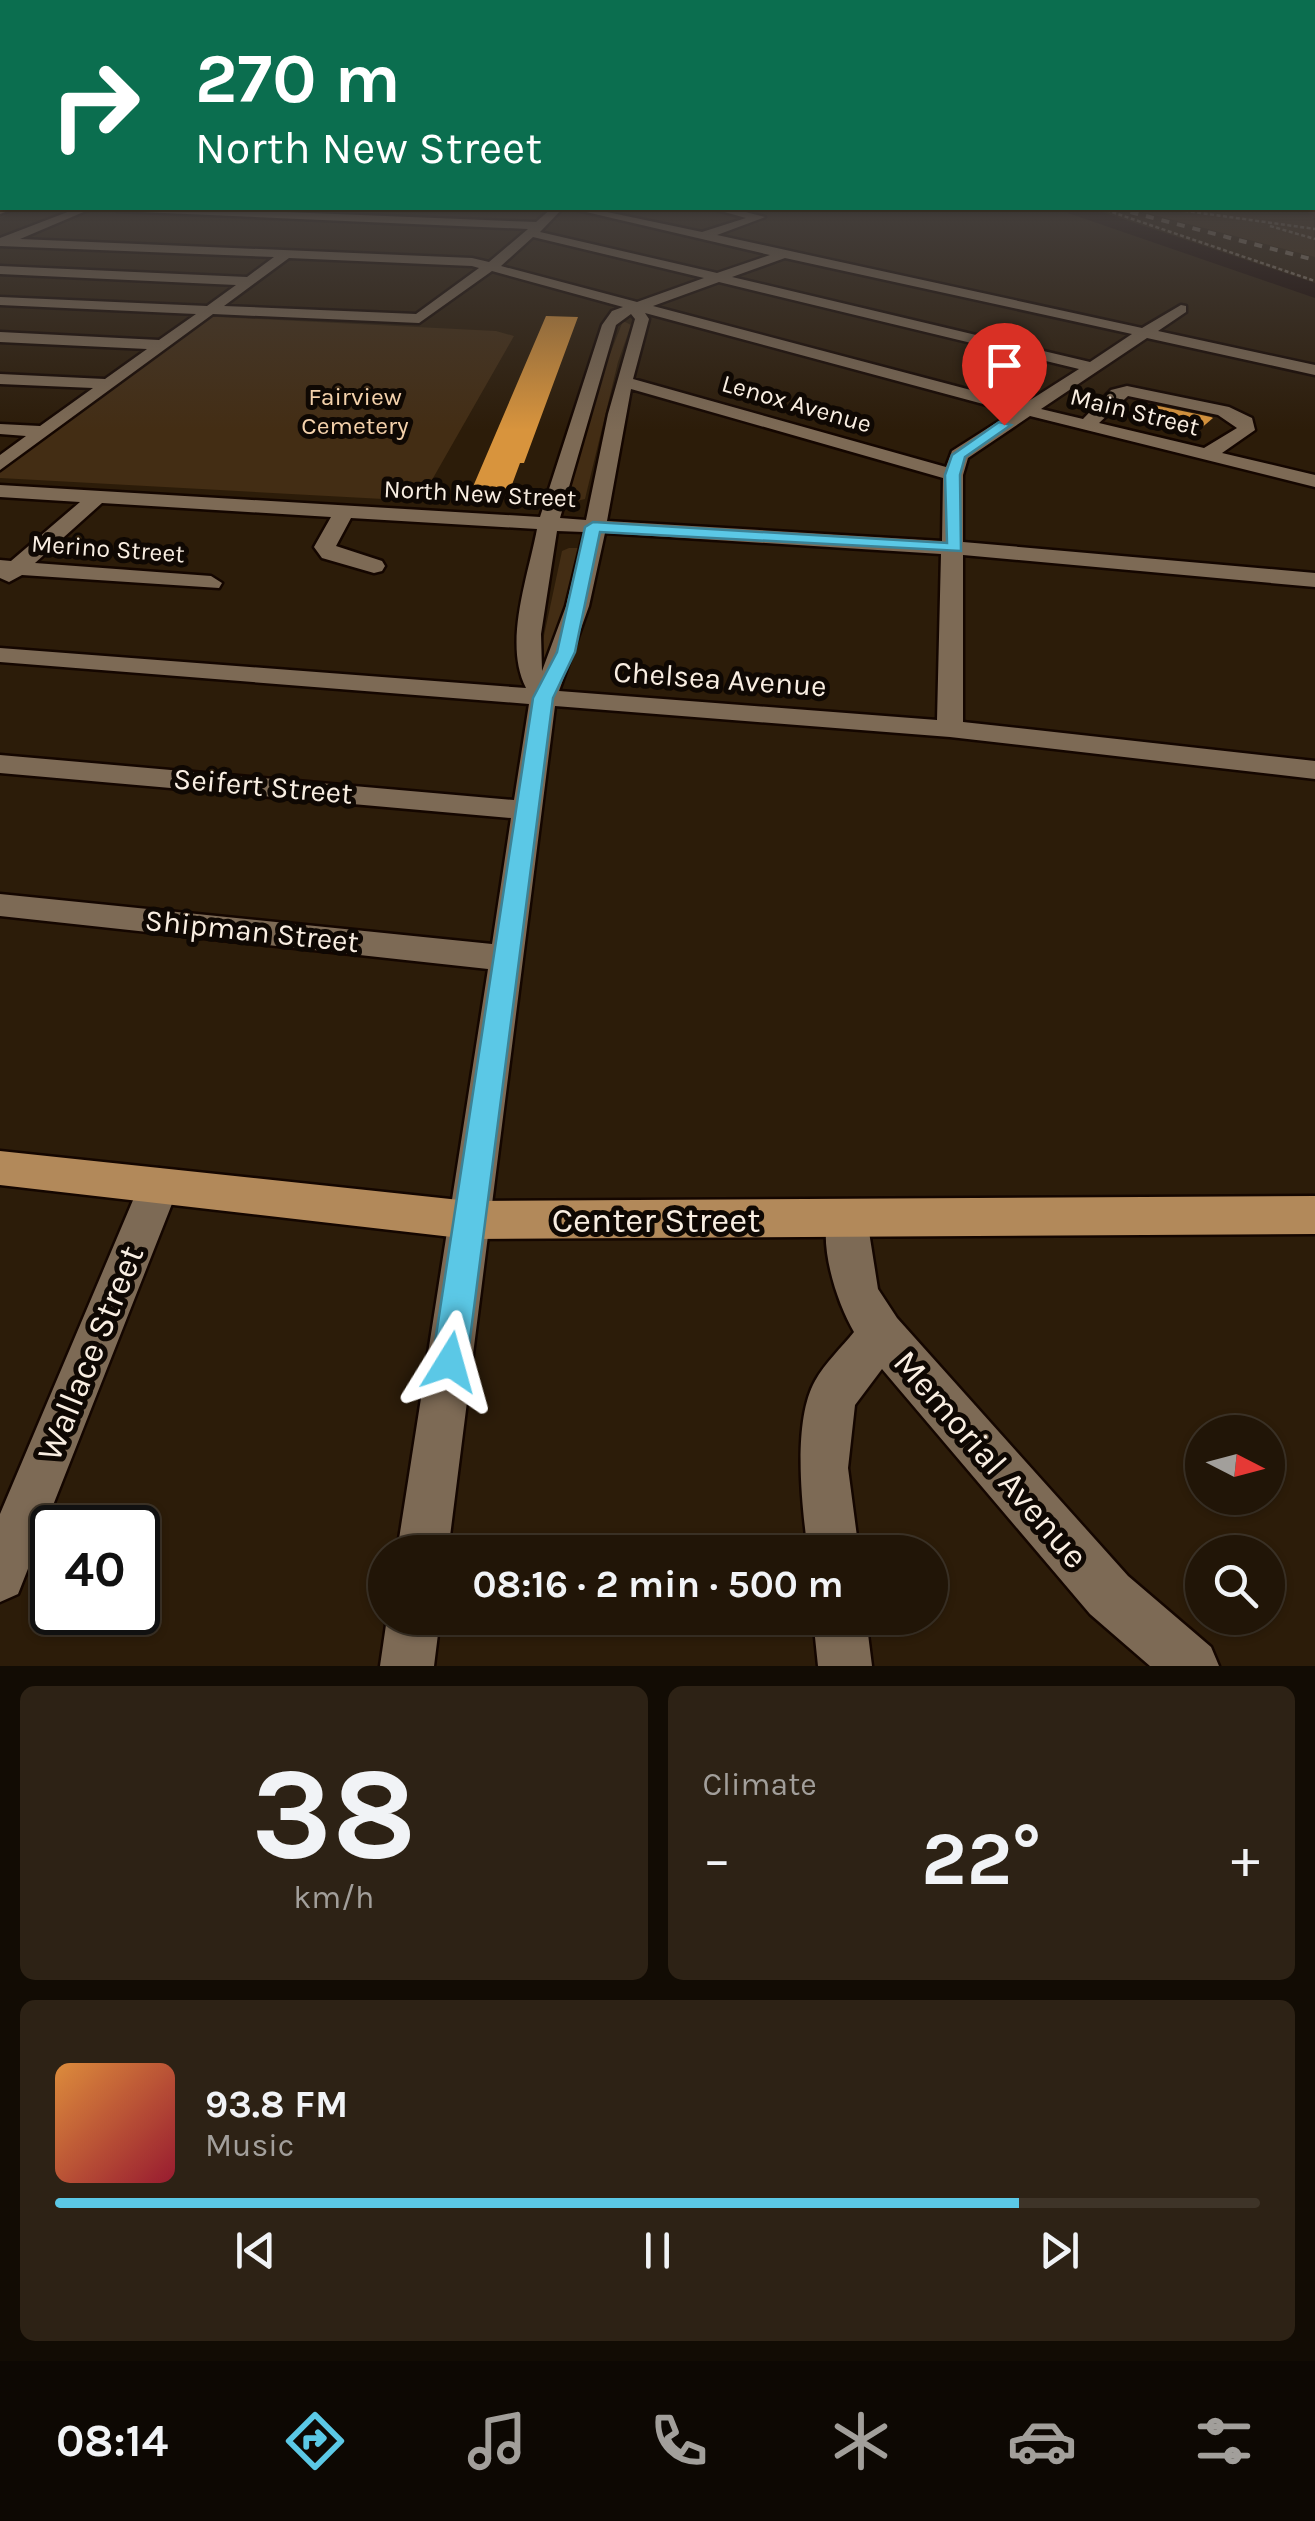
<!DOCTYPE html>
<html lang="en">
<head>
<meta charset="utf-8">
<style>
  :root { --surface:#211507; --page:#2d2215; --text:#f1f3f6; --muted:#a29f9b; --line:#3e3428; --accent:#5bc8e6 }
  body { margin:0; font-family:Karla,sans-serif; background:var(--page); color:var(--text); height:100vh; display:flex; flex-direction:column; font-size:38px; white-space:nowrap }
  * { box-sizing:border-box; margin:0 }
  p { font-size:32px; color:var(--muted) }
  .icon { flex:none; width:55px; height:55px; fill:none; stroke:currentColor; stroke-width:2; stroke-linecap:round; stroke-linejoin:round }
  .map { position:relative; height:1666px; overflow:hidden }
  .drawer { display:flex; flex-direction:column; gap:20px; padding:20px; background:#120c04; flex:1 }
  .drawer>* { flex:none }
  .guide { position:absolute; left:0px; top:0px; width:1315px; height:210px; box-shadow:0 2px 8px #0004,0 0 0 2px var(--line); background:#0b6e4f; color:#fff; overflow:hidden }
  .needle { width:65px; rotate:96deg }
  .controls { position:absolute; left:1185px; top:1415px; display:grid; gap:20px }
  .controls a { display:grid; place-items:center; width:100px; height:100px; border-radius:50%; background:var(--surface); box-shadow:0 2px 8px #0004,0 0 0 2px var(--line); font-size:50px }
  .speed { position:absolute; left:30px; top:1505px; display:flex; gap:20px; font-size:50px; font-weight:700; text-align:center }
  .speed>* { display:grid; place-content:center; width:130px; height:130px; border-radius:50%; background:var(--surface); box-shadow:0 2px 8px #0004,0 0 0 2px var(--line); line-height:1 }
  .speed .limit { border:5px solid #111; border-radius:15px; background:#fff; color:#111 }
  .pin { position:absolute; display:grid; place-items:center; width:85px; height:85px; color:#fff; margin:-102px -42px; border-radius:50% 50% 50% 0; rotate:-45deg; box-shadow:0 0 10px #0007 }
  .pin .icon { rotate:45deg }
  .me { position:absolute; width:110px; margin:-55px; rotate:8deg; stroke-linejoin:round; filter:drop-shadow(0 0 8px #0008) }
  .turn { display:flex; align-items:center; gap:35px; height:210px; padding:0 30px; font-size:45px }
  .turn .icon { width:130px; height:130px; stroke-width:2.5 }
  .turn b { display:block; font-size:70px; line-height:85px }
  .big { font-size:75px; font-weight:700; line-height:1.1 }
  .drawer .card { flex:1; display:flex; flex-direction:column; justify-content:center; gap:15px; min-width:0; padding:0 35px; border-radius:15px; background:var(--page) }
  .drawer .dial { align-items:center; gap:0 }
  .dial b { font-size:130px; line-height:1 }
  .song { display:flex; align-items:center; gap:30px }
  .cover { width:120px; height:120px; border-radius:15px; background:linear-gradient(135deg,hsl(30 70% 55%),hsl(350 70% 35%)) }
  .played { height:10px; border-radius:5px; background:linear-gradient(90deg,var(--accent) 80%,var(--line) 80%) }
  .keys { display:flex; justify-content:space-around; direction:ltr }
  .heat { display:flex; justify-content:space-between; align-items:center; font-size:55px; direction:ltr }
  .drawer .tiles { flex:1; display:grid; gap:20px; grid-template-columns:1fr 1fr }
  .card:last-child { grid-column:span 2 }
  .trip { position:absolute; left:368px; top:1535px; width:580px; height:100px; border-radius:50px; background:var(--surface); box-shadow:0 2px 8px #0004,0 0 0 2px var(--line); font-weight:700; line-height:100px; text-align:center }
  .dock { display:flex; height:160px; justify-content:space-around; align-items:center; background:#0d0803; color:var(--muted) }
  .dock .icon { width:70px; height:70px }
  .dock .on { color:var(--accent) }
  .dock b { font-size:45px; color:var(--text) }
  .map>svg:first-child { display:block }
</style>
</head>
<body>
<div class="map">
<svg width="1315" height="1666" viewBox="0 0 1315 1666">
  <rect width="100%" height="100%" fill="#2c1c09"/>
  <!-- green -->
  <path fill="#432d14" d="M1313,197l2,60 -188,-49h185z
    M199,316l297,15 18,5 -94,165 -420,-23v-14z
    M623,321l8,4 -13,37 -33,137 -13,3 -4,-3 29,-112z
    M569,548h9l2,5 -31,111 -10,-5 23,-108z"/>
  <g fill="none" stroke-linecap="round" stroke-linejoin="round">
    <!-- river -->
    <path fill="#160400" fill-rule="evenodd" d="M1062,208h28l225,75v15l-250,-86z"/>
  </g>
  <!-- building -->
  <path fill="#d8943d" d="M546,316l32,1 -54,146h-4l-10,27 -38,-1z
    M1149,404l62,13 2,1 -21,18 -63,-16z"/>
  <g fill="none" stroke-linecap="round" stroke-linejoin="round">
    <!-- minor casing -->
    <g stroke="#140600" stroke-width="5">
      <path id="minor" d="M0,197h2v4h-2z
        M78,208h15l-73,31 452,19 17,4 39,-33 -410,-18 -6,-3h75l349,14 16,-14h11l-23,24 177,41 53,-18 -201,-47h19l114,24 44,-14 -36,-10h20l35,9 -48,18 425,93 39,-23 5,1v6l-28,19 157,34v10l-168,-37 -106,71 42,10 28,-29 16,-4 102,21 23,11 3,12 -33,23 93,22v12l-285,-71 -62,42 -5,17v67l352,31v14l-352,-32v167l352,39v18l-365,-42 -395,-31 -107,846h-51l91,-583 -488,-53v-22l492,50 19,-126 -511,-45v-18l514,45 15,-96 -529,-42v-14l526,40c-23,-45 2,-111 11,-159l-186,-11 -15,28 46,15 3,5 -3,5 -8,2 -52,-15 -8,-11 17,-30 -229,-14 -67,60 176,13 11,7 -3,5 -197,-13 -13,7 -9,-4v-18l11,1 69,-59 -80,-5v-12l540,32 62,-192 10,-14 11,-4 -131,-36 -73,52 -206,-9 -213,156v-15l26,-19 -26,-2v-10l40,2 53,-38 -93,-4v-10l105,5 42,-30 -147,-7v-10l159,8 37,-26 -196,-9v-8l207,9 29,-21 -236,-11v-8l247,11 27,-20 -274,-11v-8zM533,237l171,41 -67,24 -136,-36zM289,258l183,8 7,2 -63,46 -192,-8zM785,258l347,76 -42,28 -358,-85zM719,282l360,87 -55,35 -371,-98zM645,313l368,99 -61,39 -6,16 -313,-88 16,-60zM631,314l4,5 -27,95 -22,106 -26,-2 56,-193zM631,389l312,89 -1,63 -335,-20zM1128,396l90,19 19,13 -33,20 -105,-25zM557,531l27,1 -18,74 -24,65 -1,-37zM605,533l336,21 -4,166 -378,-29 30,-85z
        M159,1168l14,5 6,13 -161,408 -18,8v-88l139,-328 6,-13z
        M846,1200l15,6 6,13 11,70 19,29 231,258 83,71 8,19h-69l-60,-52 -208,-245 -27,36 -7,63 11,84h-51c-6,-45 -16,-130 7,-171 10,-18 27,-34 39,-49 -18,-31 -38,-93 -23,-126z
        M387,1618h53l-6,48h-54z
        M813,1618h53l6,48h-54z"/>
    </g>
    <!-- major casing -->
    <g stroke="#140600" stroke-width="5">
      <path id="major" d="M0,207l16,1 -16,6z
        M0,1151l469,50 846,-5v38l-846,5 -469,-54z"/>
    </g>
    <!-- path -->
    <path stroke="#958879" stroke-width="2.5" stroke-dasharray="4 2.5" stroke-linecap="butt" d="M1100,208l215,73
      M1165,208l150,21
      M1270,226l45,13"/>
    <!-- minor -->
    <use href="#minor" fill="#7d6a55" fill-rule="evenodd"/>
    <!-- major -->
    <use href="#major" fill="#b2895a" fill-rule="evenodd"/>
    <!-- rail -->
    <path stroke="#a09383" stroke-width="4" stroke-dasharray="8 8" stroke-linecap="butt" d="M1115,208l200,52"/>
  </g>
  <!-- sky -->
  <linearGradient id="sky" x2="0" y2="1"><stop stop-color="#180f05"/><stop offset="0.46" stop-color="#45403e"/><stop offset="1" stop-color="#45403e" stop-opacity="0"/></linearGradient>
  <rect width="1315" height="430" fill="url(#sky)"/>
  <!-- route -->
  <path fill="#5bc8e6" stroke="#3b8296" stroke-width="2.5" d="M999,422l12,3 -46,32 -5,18 1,76 -361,-19 -25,120 -22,46 -86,664 -5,12 -12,5 -13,-5 -5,-12 101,-664 24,-46 28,-125 8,-5 354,21 -2,-68 7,-20z"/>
  <g text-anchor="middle" stroke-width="10" stroke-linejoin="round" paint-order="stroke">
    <!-- far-park labels -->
    <g font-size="25" fill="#f4d1ab" stroke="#0f0803">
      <text x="355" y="405">Fairview<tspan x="355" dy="29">Cemetery</tspan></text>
    </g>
    <!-- far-street labels -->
    <g font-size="25" fill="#f9eee2" stroke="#0f0803">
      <text transform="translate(797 403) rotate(16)" y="9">Lenox Avenue</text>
      <text transform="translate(1135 411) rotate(14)" y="9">Main Street</text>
      <text transform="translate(480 493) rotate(3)" y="9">North New Street</text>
      <text transform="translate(108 548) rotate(4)" y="9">Merino Street</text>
    </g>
    <!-- street labels -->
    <g font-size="30" fill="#f9eee2" stroke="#0f0803">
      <text transform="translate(720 679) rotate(4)" y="10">Chelsea Avenue</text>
      <text transform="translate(263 786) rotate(5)" y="10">Seifert Street</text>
      <text transform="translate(252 931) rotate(6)" y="10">Shipman Street</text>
    </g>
    <!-- near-street labels -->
    <g font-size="35" fill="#f9eee2" stroke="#0f0803">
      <text x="656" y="1232">Center Street</text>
      <text transform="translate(90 1353) rotate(-68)" y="12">Wallace Street</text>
      <text transform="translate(991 1459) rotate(49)" y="12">Memorial Avenue</text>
    </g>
  </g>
</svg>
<div class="controls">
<a><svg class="needle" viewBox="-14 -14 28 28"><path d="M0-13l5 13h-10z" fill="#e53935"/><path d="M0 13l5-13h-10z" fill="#a29f9b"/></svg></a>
<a><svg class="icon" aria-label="search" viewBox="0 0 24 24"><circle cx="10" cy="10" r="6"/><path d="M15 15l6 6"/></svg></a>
</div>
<div class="speed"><div class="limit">40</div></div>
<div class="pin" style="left:1004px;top:425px;background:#d93025"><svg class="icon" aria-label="arrive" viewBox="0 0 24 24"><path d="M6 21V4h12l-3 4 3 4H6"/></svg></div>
<svg class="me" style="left:450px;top:1362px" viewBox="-20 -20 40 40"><path d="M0-17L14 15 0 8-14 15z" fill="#5bc8e6" stroke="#fff" stroke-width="4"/></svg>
<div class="trip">08:16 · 2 min · 500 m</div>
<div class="guide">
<div class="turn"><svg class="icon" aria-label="right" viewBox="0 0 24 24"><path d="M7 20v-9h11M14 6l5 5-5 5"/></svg><div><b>270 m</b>North New Street</div></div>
</div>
</div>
<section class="drawer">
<div class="tiles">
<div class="card dial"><b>38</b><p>km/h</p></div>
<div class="card"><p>Climate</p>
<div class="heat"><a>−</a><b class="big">22°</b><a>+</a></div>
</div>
<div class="card">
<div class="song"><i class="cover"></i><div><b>93.8 FM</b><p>Music</p></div></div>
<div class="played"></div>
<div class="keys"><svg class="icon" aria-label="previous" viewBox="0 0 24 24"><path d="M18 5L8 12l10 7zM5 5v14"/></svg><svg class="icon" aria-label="pause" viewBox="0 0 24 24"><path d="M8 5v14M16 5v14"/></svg><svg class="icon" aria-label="next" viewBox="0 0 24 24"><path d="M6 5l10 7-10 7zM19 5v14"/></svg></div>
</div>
</div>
</section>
<nav class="dock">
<b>08:14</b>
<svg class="icon on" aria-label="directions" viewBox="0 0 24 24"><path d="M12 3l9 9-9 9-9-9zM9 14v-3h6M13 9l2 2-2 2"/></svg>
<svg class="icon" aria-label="music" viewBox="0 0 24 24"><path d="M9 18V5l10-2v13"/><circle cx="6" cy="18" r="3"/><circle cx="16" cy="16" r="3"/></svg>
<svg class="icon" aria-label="phone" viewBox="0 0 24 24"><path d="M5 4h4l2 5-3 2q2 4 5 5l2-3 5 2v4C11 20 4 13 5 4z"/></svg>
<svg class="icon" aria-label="climate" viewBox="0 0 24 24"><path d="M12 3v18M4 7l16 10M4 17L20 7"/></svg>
<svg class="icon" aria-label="car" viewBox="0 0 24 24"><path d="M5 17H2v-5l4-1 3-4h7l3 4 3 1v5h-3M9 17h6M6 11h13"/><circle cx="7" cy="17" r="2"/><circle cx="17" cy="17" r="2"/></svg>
<svg class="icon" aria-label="filters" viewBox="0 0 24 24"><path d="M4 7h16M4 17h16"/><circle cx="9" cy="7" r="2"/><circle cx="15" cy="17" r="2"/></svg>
</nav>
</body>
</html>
